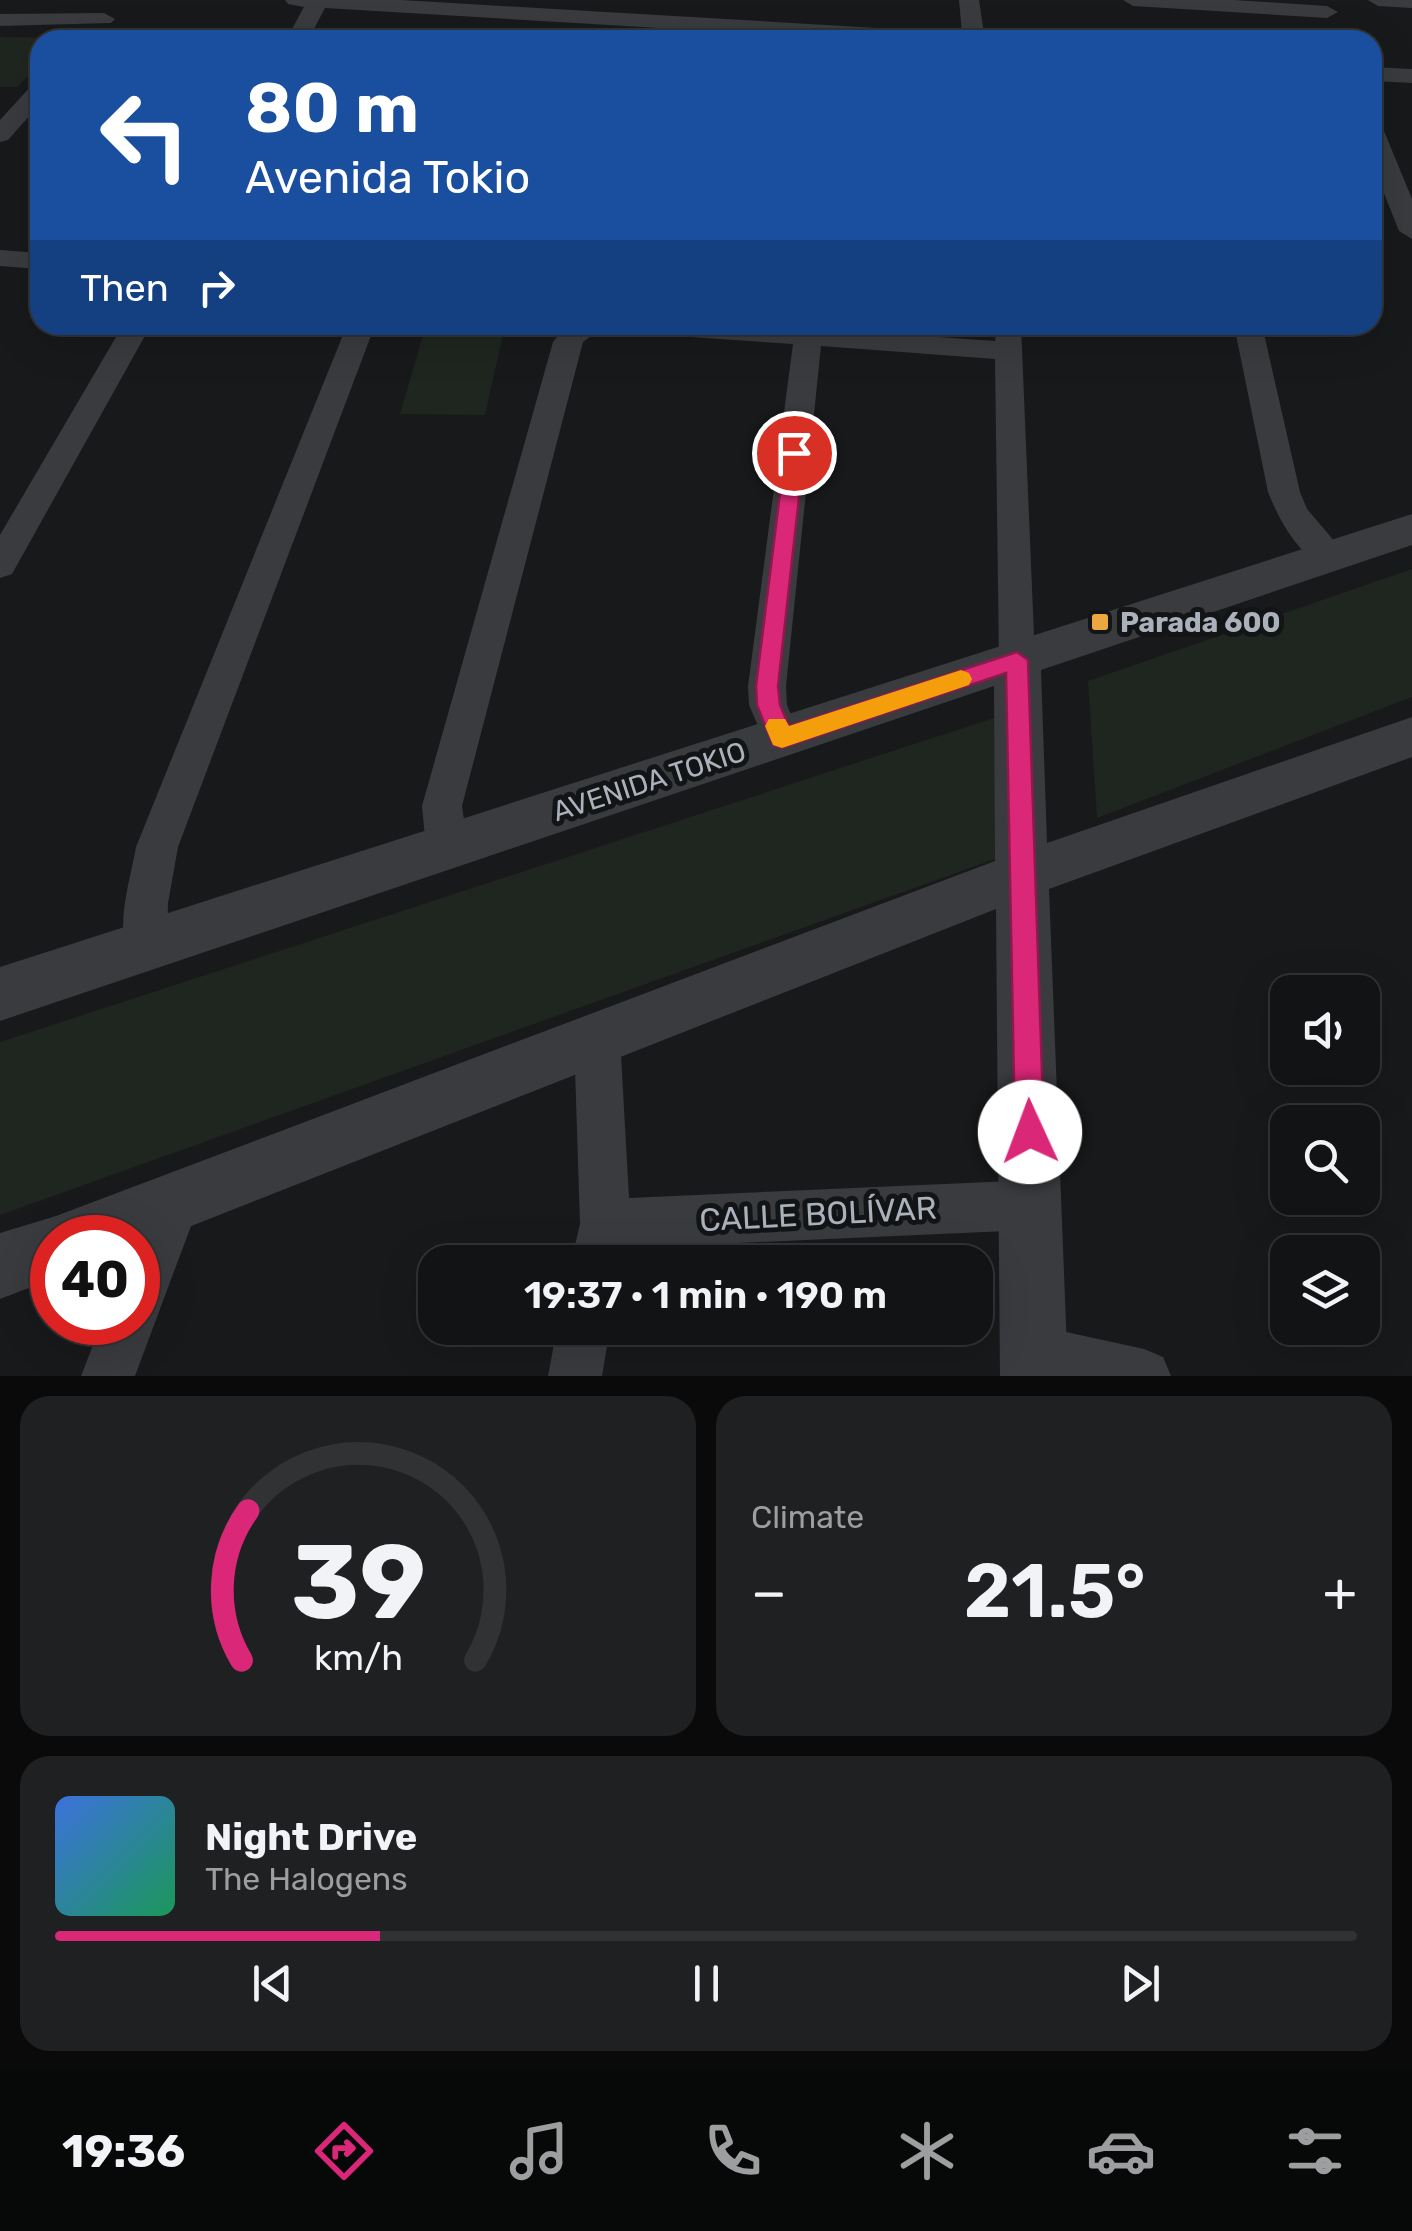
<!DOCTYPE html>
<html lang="en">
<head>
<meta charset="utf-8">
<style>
  :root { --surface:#121314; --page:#1f2022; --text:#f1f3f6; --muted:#9c9ea0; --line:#313234; --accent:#db2777 }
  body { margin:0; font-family:Rubik,sans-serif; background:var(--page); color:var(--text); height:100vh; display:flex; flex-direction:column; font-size:38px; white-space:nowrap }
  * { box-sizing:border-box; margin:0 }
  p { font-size:32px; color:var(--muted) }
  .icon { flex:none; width:55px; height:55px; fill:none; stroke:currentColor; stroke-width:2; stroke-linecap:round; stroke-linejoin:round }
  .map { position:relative; height:1376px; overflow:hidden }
  .details { display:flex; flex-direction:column; gap:20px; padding:20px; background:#0a0a0b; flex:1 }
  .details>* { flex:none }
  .banner { position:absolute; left:30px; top:30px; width:1352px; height:305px; border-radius:30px; box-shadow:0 10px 40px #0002,0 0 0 2px var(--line); background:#1a4fa0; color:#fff; overflow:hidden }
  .fabs { position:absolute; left:1270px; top:975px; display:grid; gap:20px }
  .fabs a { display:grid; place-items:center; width:110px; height:110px; border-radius:20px; background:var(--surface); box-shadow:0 10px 40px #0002,0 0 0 2px var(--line); font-size:50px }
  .speed { position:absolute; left:30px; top:1215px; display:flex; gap:20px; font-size:50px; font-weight:700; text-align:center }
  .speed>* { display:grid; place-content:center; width:130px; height:130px; border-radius:50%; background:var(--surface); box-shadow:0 10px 40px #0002,0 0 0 2px var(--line); line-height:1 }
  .speed .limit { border:15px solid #d22; background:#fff; color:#111 }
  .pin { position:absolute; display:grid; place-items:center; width:85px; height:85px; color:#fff; margin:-42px; border:5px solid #fff; border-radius:50%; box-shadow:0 2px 10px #0007 }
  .me { position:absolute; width:110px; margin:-55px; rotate:358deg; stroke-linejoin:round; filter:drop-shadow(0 0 8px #0008) }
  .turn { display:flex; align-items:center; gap:35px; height:210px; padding:0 50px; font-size:45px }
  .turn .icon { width:130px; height:130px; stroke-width:2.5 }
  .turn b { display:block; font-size:70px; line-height:85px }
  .then { display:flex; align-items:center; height:95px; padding:0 50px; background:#0003; gap:20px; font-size:38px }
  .big { font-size:75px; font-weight:600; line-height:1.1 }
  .details .widget { flex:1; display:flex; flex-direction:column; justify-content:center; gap:15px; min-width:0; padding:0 35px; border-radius:30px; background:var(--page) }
  .details .dial { align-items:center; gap:0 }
  .dial svg { height:260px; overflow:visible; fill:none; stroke:var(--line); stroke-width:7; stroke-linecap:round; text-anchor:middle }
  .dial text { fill:var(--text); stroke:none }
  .song { display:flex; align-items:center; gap:30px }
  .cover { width:120px; height:120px; border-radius:15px; background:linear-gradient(135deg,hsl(220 70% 55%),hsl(150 70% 35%)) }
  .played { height:10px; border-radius:5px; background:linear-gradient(90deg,var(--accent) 25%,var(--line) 25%) }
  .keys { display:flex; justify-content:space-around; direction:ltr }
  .heat { display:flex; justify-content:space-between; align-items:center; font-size:55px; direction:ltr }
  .details .tiles { flex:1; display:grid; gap:20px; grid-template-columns:1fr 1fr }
  .widget:last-child { grid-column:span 2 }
  .trip { position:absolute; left:418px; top:1245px; width:575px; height:100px; border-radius:30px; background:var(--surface); box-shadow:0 10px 40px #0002,0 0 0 2px var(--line); font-weight:600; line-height:100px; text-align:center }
  .tabs { display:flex; height:160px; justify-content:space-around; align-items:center; background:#070808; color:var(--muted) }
  .tabs .icon { width:70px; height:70px }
  .tabs .on { color:var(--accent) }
  .tabs b { font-size:45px; color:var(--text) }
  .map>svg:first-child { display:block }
</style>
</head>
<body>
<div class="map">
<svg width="1412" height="1376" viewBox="0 0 1412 1376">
  <rect width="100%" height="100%" fill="#18191a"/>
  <!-- green -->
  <path fill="#1f251f" d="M0,37l61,1 -21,2v22l-22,25h-18z
    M426,325l79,1 -20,89 -85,-1z
    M1412,569v128l-315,121 -9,-137z
    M1003,715l9,138 -1012,362v-173z"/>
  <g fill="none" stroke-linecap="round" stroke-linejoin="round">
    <!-- minor -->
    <path fill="#3a3b3f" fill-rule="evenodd" d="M285,0h116l561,33 -3,-33h20l6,40h-124l-536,-32 -17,32h-22l18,-33 -16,-3z
      M1123,0h111l93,6 11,6 -11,6 -194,-12z
      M1368,0h44v8l-34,-2z
      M104,13l11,6 -4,4 -111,3v-12z
      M1372,67l40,2v14l-40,-2z
      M40,83v21l-32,36 -8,2v-22l32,-35z
      M1372,124l12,7 28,68v40l-13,-8 -27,-68z
      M0,250l40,3v16l-40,-3z
      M123,325h28l-139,249 -12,4v-43z
      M347,325h28l-197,522 -10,56 -1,43 -7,14 -15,6 -15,-6c-16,-33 0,-78 6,-113z
      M567,325h39l-23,17 -121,464 6,42 -6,13 -15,5 -15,-5 -6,-13 -4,-42 131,-464z
      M633,325h136l226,16 2,-16h24l14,335 -5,10 -13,4 -13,-4 -5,-10 -4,-301 -174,-13 -35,340 1,19 14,33 -5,11 -14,5 -14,-5 -19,-44 -1,-19 45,-342 -146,-10 -10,-3z
      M1234,325h28l38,167 7,17 40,47 -5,9c-35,10 -63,-45 -74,-73z
      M597,1015l16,6 7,16 9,161 403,-18 18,7 7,18 -7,18 -18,7 -407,18 -2,14h-52l9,-38 -6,-187 7,-16z
      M175,1177l18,7 7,18 -65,174h-54l21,-54h36l-2,-84 21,-54z
      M1034,1325l110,24 19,8 8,19h-144l-12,-5 -8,-19 8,-19z
      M557,1328h53l-8,48h-54z"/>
    <!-- tertiary -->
    <path fill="#3a3b3f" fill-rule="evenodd" d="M1412,514v31l-371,125 6,173 365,-126v40l-363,132 19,487h-68l-4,-467 -858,338v-9h-86v41l-52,20v-66l56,-17 939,-355 -1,-175 -994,335v-54z"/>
  </g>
  <!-- route -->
  <path fill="#db2777" stroke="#8e194d" stroke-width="2.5" d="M794,447l10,6 -26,233 2,19 9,21 228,-74 11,8 16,472 -4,10 -10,4 -11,-4 -4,-10 -9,-459 -224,75 -9,-3 -16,-40 -1,-19 29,-233z"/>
  <!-- slow -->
  <path fill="#f59e0b" d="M961,670l8,3 3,6 -3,6 -187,63 -9,-3 -8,-19 4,-7h16l4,7z"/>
  <!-- markers -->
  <rect fill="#eba740" stroke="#131416" stroke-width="4" x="1090" y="612" width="20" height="20" rx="5"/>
  <g text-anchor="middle" stroke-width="10" stroke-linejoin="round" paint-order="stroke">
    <!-- poi labels -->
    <g font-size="28" font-weight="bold" fill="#abb1ba" stroke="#131416" text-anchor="start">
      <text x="1120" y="632">Parada 600</text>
    </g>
    <!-- street labels -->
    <g font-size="28" fill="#abb1ba" stroke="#131416">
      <text transform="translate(649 781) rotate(-18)" y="10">AVENIDA TOKIO</text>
    </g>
    <!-- near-street labels -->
    <g font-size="32" fill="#abb1ba" stroke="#131416">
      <text transform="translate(818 1214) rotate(-3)" y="11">CALLE BOLÍVAR</text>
    </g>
  </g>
</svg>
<div class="fabs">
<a><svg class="icon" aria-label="sound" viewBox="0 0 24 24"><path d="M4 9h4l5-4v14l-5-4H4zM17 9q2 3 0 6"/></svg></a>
<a><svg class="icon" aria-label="search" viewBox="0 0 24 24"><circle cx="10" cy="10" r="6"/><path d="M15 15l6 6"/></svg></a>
<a><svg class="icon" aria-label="layers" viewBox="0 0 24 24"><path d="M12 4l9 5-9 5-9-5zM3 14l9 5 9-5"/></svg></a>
</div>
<div class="speed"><div class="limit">40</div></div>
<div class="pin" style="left:794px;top:453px;background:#d93025"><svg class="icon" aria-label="arrive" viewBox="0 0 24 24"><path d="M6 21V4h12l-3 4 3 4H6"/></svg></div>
<svg class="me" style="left:1030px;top:1132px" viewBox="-20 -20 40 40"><circle r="19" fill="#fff"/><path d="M0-13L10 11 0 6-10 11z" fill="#db2777"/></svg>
<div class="trip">19:37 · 1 min · 190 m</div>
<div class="banner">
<div class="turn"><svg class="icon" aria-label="left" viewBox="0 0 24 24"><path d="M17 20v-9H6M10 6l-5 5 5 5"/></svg><div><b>80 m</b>Avenida Tokio</div></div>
<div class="then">Then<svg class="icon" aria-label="right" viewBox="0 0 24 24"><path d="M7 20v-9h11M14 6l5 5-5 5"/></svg></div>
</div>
</div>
<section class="details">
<div class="tiles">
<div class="widget dial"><svg viewBox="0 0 100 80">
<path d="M14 69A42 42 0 1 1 86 69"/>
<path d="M14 69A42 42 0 0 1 16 23" stroke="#db2777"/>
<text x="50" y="56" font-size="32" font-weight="700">39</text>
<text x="50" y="72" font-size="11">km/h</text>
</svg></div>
<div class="widget"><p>Climate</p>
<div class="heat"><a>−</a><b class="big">21.5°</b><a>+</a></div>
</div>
<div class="widget">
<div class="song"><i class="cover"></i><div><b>Night Drive</b><p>The Halogens</p></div></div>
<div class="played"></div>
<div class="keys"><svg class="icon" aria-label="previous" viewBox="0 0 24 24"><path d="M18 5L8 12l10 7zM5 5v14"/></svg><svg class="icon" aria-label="pause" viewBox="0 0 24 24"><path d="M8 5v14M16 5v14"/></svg><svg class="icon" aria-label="next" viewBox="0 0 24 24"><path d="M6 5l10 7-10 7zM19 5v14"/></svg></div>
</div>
</div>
</section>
<nav class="tabs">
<b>19:36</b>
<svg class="icon on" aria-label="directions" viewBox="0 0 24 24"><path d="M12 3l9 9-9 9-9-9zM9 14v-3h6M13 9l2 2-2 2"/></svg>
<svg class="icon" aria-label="music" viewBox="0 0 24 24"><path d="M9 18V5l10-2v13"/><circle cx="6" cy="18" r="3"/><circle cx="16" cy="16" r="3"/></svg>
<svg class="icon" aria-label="phone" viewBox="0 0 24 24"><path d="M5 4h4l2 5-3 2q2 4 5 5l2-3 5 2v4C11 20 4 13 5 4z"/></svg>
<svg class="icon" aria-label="climate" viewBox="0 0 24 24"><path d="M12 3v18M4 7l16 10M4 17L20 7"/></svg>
<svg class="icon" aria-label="car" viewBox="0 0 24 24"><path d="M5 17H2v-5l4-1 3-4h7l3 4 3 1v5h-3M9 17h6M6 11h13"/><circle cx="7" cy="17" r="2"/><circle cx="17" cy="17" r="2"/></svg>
<svg class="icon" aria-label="filters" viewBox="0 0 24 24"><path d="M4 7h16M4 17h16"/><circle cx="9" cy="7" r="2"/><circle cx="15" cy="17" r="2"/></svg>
</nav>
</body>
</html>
